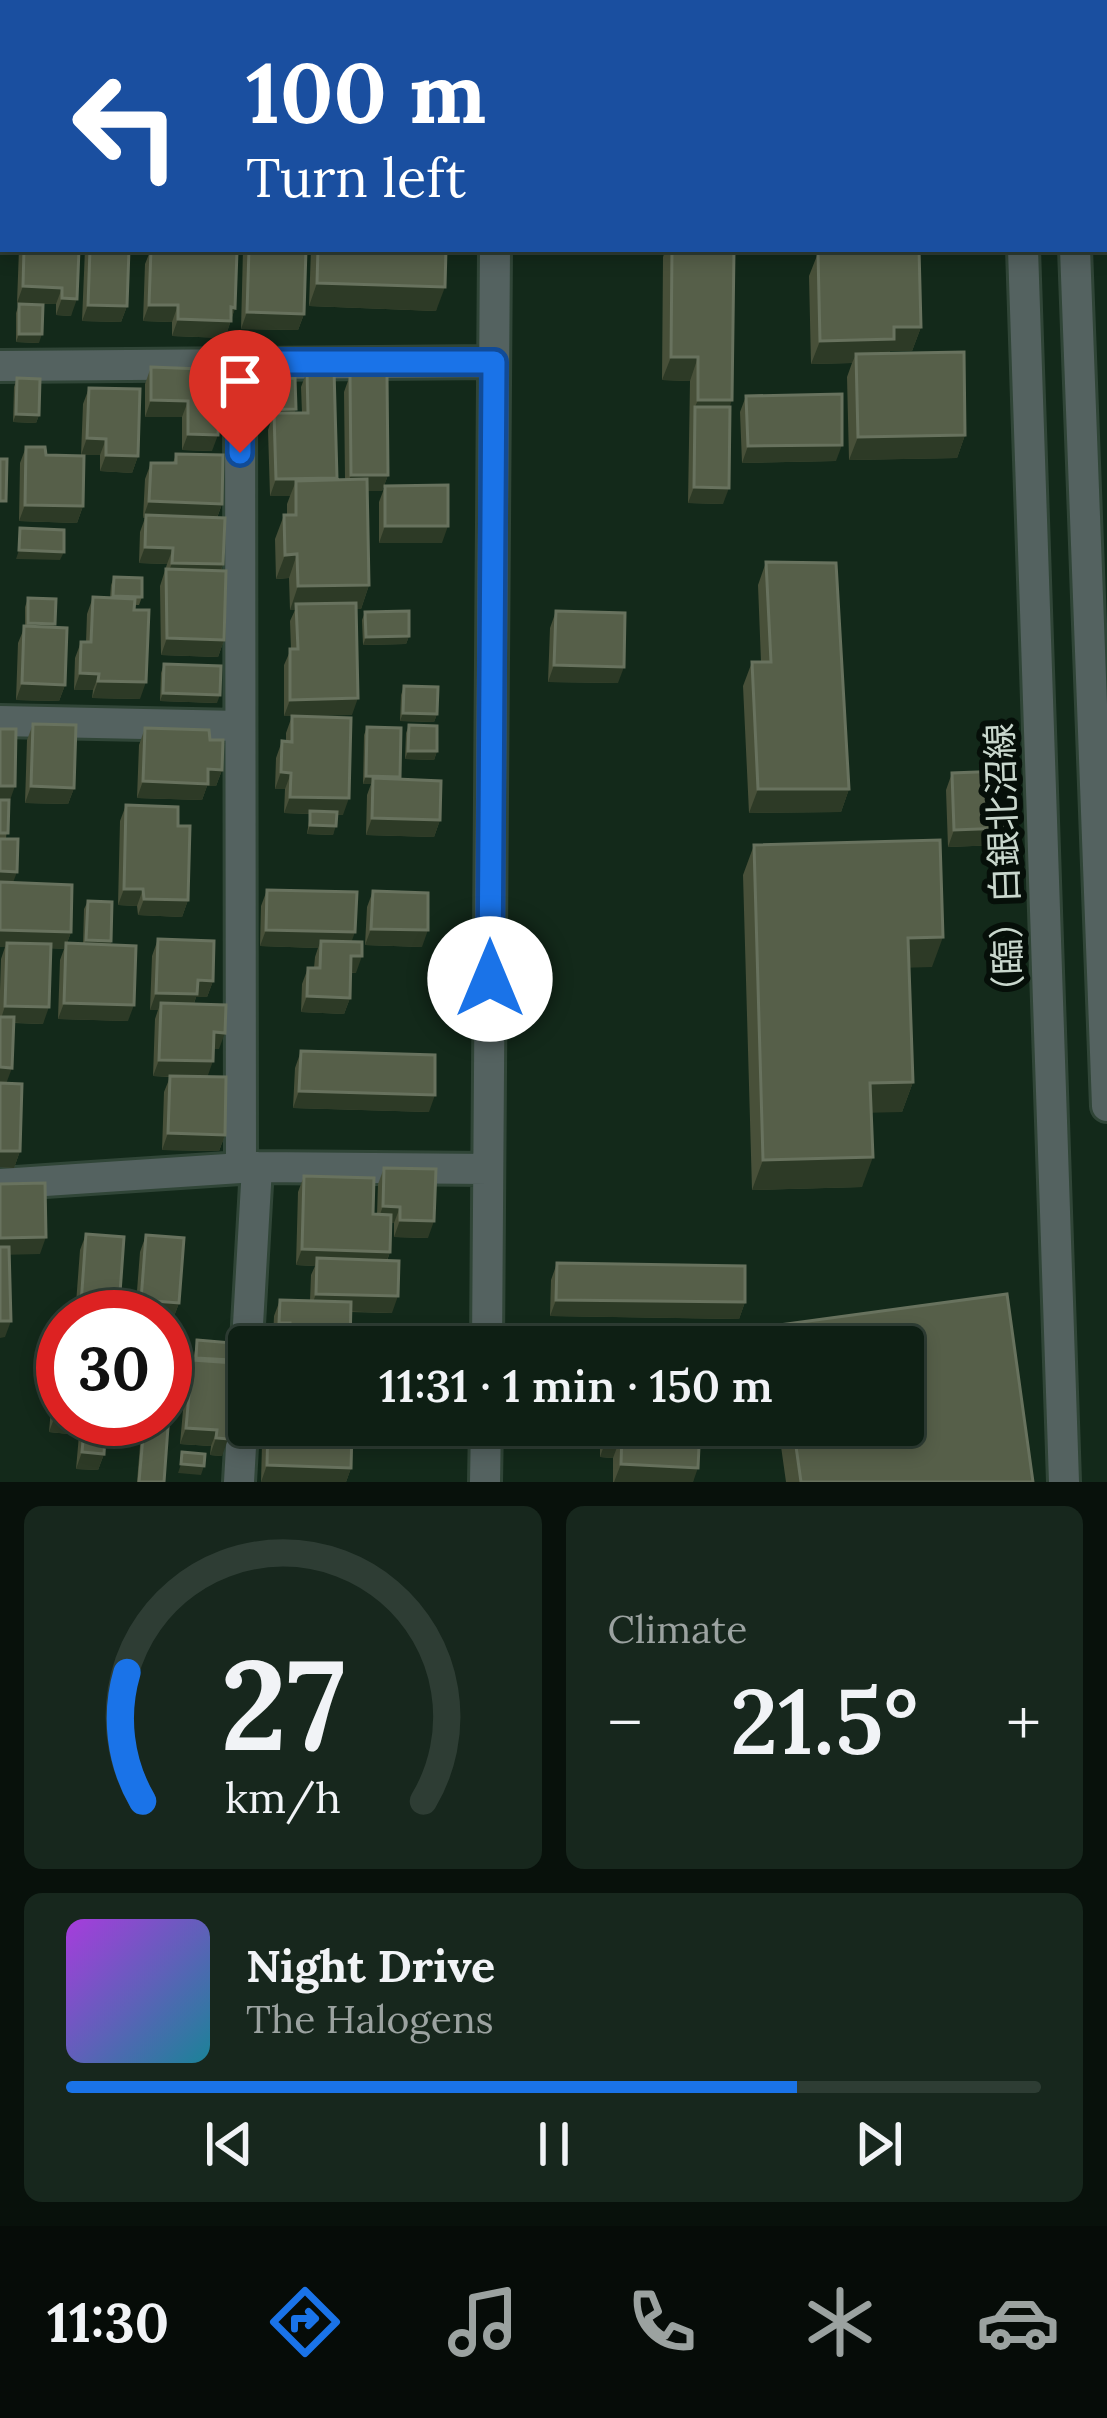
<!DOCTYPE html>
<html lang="en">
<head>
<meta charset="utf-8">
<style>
  :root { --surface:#0e1f14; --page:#17271d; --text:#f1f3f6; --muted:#9ba2a0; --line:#2e3d34; --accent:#1a73e8 }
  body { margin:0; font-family:Lora,"Noto Sans JP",serif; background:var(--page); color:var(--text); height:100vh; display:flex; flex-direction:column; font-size:45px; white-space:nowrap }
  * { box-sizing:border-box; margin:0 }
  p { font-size:39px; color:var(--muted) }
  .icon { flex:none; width:66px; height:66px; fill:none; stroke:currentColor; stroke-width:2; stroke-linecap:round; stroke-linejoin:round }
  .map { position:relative; height:1482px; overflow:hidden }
  .sheet { display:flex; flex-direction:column; gap:24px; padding:24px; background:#08110b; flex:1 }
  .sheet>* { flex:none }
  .hud { position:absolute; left:0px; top:0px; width:1107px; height:252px; box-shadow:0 6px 18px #0003,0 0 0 3px var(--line); background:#1a4fa0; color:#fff; overflow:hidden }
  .speed { position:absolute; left:36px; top:1290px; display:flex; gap:24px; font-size:60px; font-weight:700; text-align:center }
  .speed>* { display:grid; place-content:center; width:156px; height:156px; border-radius:50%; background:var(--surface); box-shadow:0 6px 18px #0003,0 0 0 3px var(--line); line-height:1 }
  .speed .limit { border:18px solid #d22; background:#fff; color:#111 }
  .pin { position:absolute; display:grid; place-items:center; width:102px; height:102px; color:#fff; margin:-123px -51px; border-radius:50% 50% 50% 0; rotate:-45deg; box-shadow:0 0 12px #0007 }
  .pin .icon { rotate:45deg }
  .me { position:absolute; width:132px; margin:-66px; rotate:0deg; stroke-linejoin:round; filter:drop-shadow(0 0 9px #0008) }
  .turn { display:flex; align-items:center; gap:42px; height:252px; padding:0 48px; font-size:54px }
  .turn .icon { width:156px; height:156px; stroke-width:2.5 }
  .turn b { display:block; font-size:84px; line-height:102px }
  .big { font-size:90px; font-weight:600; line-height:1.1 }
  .sheet .card { flex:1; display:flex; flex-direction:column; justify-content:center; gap:18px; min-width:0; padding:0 42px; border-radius:18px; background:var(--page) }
  .sheet .dial { align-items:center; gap:0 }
  .dial svg { height:312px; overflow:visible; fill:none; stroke:var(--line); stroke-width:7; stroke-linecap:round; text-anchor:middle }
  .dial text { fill:var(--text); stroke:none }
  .song { display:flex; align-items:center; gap:36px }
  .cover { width:144px; height:144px; border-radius:18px; background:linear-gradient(135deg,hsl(280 70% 55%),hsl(190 70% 35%)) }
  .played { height:12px; border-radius:6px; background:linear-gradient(90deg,var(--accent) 75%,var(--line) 75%) }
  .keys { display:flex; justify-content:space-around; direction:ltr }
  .heat { display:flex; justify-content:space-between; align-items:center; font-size:66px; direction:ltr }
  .sheet .tiles { flex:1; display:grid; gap:24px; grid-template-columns:1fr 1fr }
  .card:last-child { grid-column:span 2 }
  .trip { position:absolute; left:228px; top:1326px; width:696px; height:120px; border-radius:12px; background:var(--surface); box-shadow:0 6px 18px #0003,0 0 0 3px var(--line); font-weight:600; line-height:120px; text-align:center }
  .tabs { display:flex; height:192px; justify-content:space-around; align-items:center; background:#060c08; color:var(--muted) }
  .tabs .icon { width:84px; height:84px }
  .tabs .on { color:var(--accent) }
  .tabs b { font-size:54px; color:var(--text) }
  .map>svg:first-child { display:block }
</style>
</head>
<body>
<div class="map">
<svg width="1107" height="1482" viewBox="0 0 1107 1482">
  <rect width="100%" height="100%" fill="#13291a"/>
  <!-- green -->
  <path fill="#42381b" d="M728,0h192l-3,3z"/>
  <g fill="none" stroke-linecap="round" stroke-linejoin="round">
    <!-- minor casing -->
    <g stroke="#304537" stroke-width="36">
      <path id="minor" d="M720,0v3
        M954,0v3
        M1068,0v3
        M499,3v-3
        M1017,3v-3
        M0,50h3
        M1104,68h3
        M1023,249l41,1233
        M1075,249l32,857
        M240,363l1,805
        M0,366l494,-4
        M0,721l240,5
        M0,1184l257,-17 231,2
        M487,1347l8,-1098
        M239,1482l18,-315
        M485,1482l1,-57"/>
    </g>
    <!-- minor -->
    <use href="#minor" stroke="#546260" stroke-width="30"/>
  </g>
  <!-- wall -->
  <path fill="#485039" d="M547,0h65l1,3h-64z
    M19,249h60l-8,67 -15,-1v-11l-39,-1z
    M85,249h44l-2,57 -6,16 -39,-1z
    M151,249l84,59 -10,30 -53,-2v-14l-29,-1 2,-57z
    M243,249h63l-2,65 -6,16 -57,-1z
    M311,249h135l-10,62 -127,-5z
    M666,249h89l-1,3h-20l-4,155 -7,97 -35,-1 2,-122 -28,-1 1,-123z
    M824,249h95l2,78 -9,24h-22l-1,2 76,82 -8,23 -108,2 -2,-83 5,-14 -41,1 -2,-88 9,-23 5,-1z
    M19,304l20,39 -23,-1v-29z
    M151,367l50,2 11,82 -30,-1v-33h-37v-33z
    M307,371l30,109 8,-1 -1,-87 6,-17 38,100 -6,16h-15l2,94 -8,24h-5l-4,106 -68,1v-51l7,-16 -1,-28 5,-11h-5l-1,-32 -13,1 -1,-40 9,-24h3v-11l3,-8h-20l-2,-66 4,-12h-18v-31l3,-8 38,34h7l-1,-26z
    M17,378l22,37 -3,8 -23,-1 1,-35z
    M89,388l49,68 -6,17 -32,-2v-16h-19l2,-51z
    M746,396l90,65 -94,2 -2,-51z
    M26,447l20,8 37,51 -6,17 -58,-2 1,-58z
    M176,454l46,50 -5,14 6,46 -2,7 3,69 -6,17 -57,-2 -1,-69 7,-22 -28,-1 1,-31 5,-14h-2l2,-39 6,-16h22z
    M385,486l57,57h-63v-41z
    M766,562l83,227 -8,23 -92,1 -6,-127 9,-24h9l-3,-77z
    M114,577l28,20 -3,8h-5l6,94 -48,-1 1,-8h-19l1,-32 6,-16h5l1,-28 6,-17 17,1 1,-13z
    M28,598l26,29 11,58 -6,16 -43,-1 2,-57 7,-17v-19z
    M556,611l62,72 -70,-1 2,-54z
    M365,612l44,24 -3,8 -43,1 -1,-25z
    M164,664l53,39 -57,-2 1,-28z
    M404,686l33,28 -3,8 -34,-1 1,-26z
    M292,716l51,99h-7l-3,20 -26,-1 3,-20 -26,-1 1,-24h-10l1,-31 6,-17 4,1v-9z
    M33,724l41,64 -6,16 -43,-1 2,-63z
    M409,725l28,26 -3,9 -29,-1 1,-26z
    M367,727l32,52 41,41 -6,17 -68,-2 1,-40 4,-11h-8l1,-49z
    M145,728l65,12 12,30 -6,16h-9l-5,14 -65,-2 2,-53z
    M0,729l9,74 -3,36 7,44 58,49 -4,11 16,1 1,-35 4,-8 23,40 -1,4 18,76 -70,-2 2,-59 4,-11 -13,-1 -8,76 -29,-1 -8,61 14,67 -6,17 -14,-1v-177l1,-31 4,-12h-5z
    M952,773l46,72 -50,2 -2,-57z
    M126,805l52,21 10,74 -6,17 -44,-2 -1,-9 -19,-1 2,-84z
    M754,845l178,122h-23l4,115 -11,30h-31l-9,75 -110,3 -9,-315z
    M267,890l85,52 4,31h-6v25l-6,16 -43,-2 1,-28 6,-16h6l1,-11 3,-9 -58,-2 1,-40z
    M373,891l49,56 -57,-2 2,-38z
    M158,939l55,42 -6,16h-11l-2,7 25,45h-6l-6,28 18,58 -6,16 -57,-1 2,-58 6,-15 -17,-1 2,-57 3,-9h-8l2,-54z
    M301,1051l128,61 -136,-4 2,-40z
    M384,1168l44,70 -34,-1v-14h-3l-1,29 -3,9 5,52 -41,-1 -1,35h-66v-7l-11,-1 1,-23 6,-16 30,1 1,-26 4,-9 -19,-1 2,-73 6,-16 69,38 4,1 1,-31z
    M86,1234l33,73 -4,10h-40l5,-67z
    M146,1235l33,68 -6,16h-8v-2h-30l5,-65z
    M557,1263l188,39 -6,17 -189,-3 1,-36z
    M1007,1294l26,188h-247l-8,-57h125v-78h-132l8,-22z
    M197,1340l35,20 -10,96 -12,-1 1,-9 -31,-2 6,-68 7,-16z
    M61,1346l45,73 -2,35 -6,16 -22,-1 3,-34 -30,-3 6,-70z
    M144,1425l20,57h-27l4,-48z
    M271,1425h64v4l16,39 -5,14h-85l1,-38 6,-17h3z
    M603,1425h97l-7,57h-80v-24l-13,-1v-24z"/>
  <!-- shaded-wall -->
  <path fill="#2d3a26" d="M128,0h39l-1,3z
    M226,0h51l-2,3h-50z
    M287,0h50l23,3h-74z
    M401,0h50l-1,3h-50z
    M0,169h3v16h-3z
    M672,249h83l-1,3 -83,1z
    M317,283l128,4 -9,24 -127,-5z
    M23,286l39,2 -6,16 -39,-1z
    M62,298l15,1 -6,17 -15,-1z
    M88,305l39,1 -6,16 -39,-1z
    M149,305h29l-6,17 -29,-1z
    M231,307l4,1 -10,30 -53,-2 6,-17z
    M247,312l57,2 -6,16 -57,-1z
    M894,327h27l-9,24h-22l-4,11 -30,-8 -4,9 -41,1 9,-23z
    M19,334h23l-3,9 -23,-1z
    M671,357h27l-8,24 -28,-1z
    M151,400l37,1 -6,16h-37z
    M698,400h34l-8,23 -29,-16z
    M296,409l-3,9 -19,-5 -2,5h-18l3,-8z
    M16,414l23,1 -3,8 -23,-1z
    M188,434l30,1 -6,16 -30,-1z
    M965,435l-8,23 -108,2 9,-23z
    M87,438l19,1 -6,16h-19z
    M842,445l-6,16 -94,2 6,-17z
    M106,455l32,1 -6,17 -32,-2z
    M351,475h37l-6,16h-37z
    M337,478l-41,3 -6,15h-20l6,-17z
    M694,487l35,1 -6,16 -35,-1z
    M149,501l73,3 -6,16 -73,-2z
    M25,505l58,1 -6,17 -58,-2z
    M385,526h63l-6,17h-63z
    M145,547l28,1 -6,16 -28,-1z
    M19,550l45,2 -4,8 -44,-1z
    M297,554l-8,24 -13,1 9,-24z
    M172,563l51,1 -6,17 -51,-2z
    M369,585l-8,24 -64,1 -1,-6 -1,6h-5l8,-24z
    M28,623l27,1 -3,8 -28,-1z
    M409,636l-3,8 -43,1 3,-8z
    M167,638l57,2 -6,17 -57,-2z
    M554,665l70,2 -6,16 -70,-1z
    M80,673l19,1 -6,16h-19z
    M98,681l48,1 -6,17 -48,-1z
    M22,683l43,2 -6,16 -43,-1z
    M163,693l57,2 -3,8 -57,-2z
    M358,698l-6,17 -68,1 6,-16z
    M403,713l34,1 -3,8 -34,-1z
    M408,751h29l-3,9 -29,-1z
    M208,769l14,1 -6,16h-9l-5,14 -65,-2 6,-17z
    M281,772l10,1 -6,16h-10z
    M366,776l34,1 -3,8 -24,-7 -2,6h-8z
    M0,786h15l-6,17h-9z
    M31,786l43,2 -6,16 -43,-1z
    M758,789h91l-8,23 -92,1z
    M290,797l59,1 -6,17 -59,-2z
    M372,818l68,2 -6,17 -68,-2z
    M310,825l26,1 -3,9 -26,-1z
    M1004,828l-6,17 -50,2 6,-17z
    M0,871l17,1 -6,16h-11z
    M124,889h19l-6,17 -19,-1z
    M144,899l44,1 -6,17 -44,-2z
    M371,929l57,1 -6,17 -57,-2z
    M0,930l71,2 -6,17 -58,-2v-4l-2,4h-5z
    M266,930l89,2 -6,17 -28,-8 -3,7 -58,-2z
    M943,937l-11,30 -34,1 10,-30z
    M86,940l25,1 -3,8 -25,-1z
    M351,956h11l-6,17 -11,-1z
    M198,980l15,1 -6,16h-11l-5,14 -30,-8 -3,7h-8l6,-17z
    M307,996l43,2 -6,16 -43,-2z
    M64,1003l70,2 -6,16 -70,-2z
    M5,1006l44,1 -6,17 -43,-2z
    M214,1032l11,1 -6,16h-11z
    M159,1060l54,1 -6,17 -54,-2z
    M0,1067l12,1 -6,16h-6z
    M913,1082l-11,30 -42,1 10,-30z
    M299,1091l136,4 -6,17 -136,-4z
    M168,1133l57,2 -6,16 -57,-1z
    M0,1151h20l-6,17 -14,-1z
    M873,1157l-11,30 -110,3 11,-30z
    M383,1206l17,1 -6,16h-17z
    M400,1220l34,1 -6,17 -34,-1z
    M46,1237l-6,17 -40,1v-17z
    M302,1249l88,3 -6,16 -67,-10 -2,8 -19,-1z
    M316,1294l82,2 -6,17 -82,-3z
    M141,1300l38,3 -6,16h-8v-2h-30z
    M556,1300l189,2 -6,17 -189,-3z
    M81,1304l38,3 -4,10h-39z
    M0,1321h11l-6,16 -5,1z
    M279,1323h11l-6,17 -11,-1z
    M165,1408l8,1 -6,16 -38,-2 2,-4h34z
    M55,1416h8v3h22l-6,16 -30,-3z
    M345,1425h82l-2,4z
    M542,1425l38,2 -3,8 -38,-2z
    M186,1428l31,2 -6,16 -31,-2z
    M608,1434h14l-9,24 -13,-1z
    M216,1438l12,1 -6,17 -12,-1z
    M82,1452l22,2 -6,16 -22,-1z
    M181,1464l23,2 -3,9 -23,-2z
    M621,1464l77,4 -5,14h-79z
    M267,1465l84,3 -5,14h-85z"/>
  <!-- building -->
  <path fill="#565f49" stroke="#68725e" stroke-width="3" d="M337,0h57v3h-34z
    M567,0h45l1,3h-43z
    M618,0h22v3h-22z
    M668,0h40v3h-40z
    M0,92h3v77h-3z
    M24,249h55l-2,50 -15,-1v-10l-39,-2z
    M90,249h39l-2,57 -39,-1z
    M151,249l86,2 -2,57 -4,-1v14l-53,-2v-14h-29z
    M249,249h57l-2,65 -57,-2z
    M318,249h128l-1,38 -128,-4z
    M672,249h62l-2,151h-34v-43h-27z
    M830,249h89l2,78h-27v12l-74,2 -2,-88 12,-1z
    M19,304l24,1 -1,29h-23z
    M964,352l1,83 -107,2 -2,-83z
    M151,367l50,2 19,14 -2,52 -30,-1v-33l-37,-1z
    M334,370l3,108 -61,1 -2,-66h34l-1,-42z
    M350,375h37l1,100h-37z
    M17,378l23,1 -1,36 -23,-1z
    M295,378l1,31 -39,1v-31z
    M89,388l51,1 -2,67 -32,-1v-16l-19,-1z
    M842,394v51l-94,1 -2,-50z
    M695,407h35l-1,81 -35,-1z
    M26,447h19l1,8 38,1 -1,50 -58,-1z
    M176,454l47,1 -1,49 -73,-3 2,-38h25z
    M0,459h7l-1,42h-6z
    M367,479l2,106 -71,1 -1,-32 -12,1 -1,-40h12v-34z
    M448,485v41h-63v-40z
    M146,515l79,3 -2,46 -51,-1 1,-15 -28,-1z
    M20,528l44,2v22l-45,-2z
    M766,562l70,1 13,226h-91l-6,-127h19z
    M166,569l60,2 -2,69 -57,-2z
    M114,577l28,1v19l-29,-1z
    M93,597l42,2 -1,11h15l-3,72 -48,-1 1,-7 -19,-1 1,-31h10z
    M28,598l28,1 -1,25 -27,-1z
    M356,603l2,95 -68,2v-51h8l-2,-45z
    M409,611v25l-43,1 -1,-25z
    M556,611l69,2 -1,54 -70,-2z
    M24,626l43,2 -2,57 -43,-2z
    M164,664l57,2 -1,29 -57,-2z
    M404,686l34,1 -1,27 -34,-1z
    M292,716l59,2 -2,80 -59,-1 1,-24 -10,-1 1,-31 10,1z
    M33,724l43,1 -2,63 -43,-2z
    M409,725l28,1v25h-29z
    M367,727l34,1 -1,49 -34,-1z
    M145,728l64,2 1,10h13l-1,30 -14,-1v15l-65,-3z
    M0,729h16l-1,57h-15z
    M1002,771l2,57 -50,2 -2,-57z
    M373,778l68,3 -1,39 -68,-2z
    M0,800h9l-1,33h-8z
    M126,805l52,2v19h12l-2,74 -44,-1 -1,-10h-19z
    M310,811l27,1 -1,14 -26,-1z
    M0,839h18l-1,33 -17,-1z
    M940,840l3,97 -35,1 5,144 -43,1 3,74 -110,3 -9,-315z
    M0,882l72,3 -1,47 -71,-2z
    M267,890l90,2 -2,40 -89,-2z
    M373,891l55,2v37l-57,-1z
    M88,901l24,1 -1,39 -25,-1z
    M158,939l56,2 -1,40 -15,-1 -1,14 -41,-1z
    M321,941l41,1v14h-11l-1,42 -43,-2 1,-28h12z
    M7,943l44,1 -2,63 -44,-1z
    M66,943l70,3 -2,59 -70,-2z
    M161,1003l65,2 -1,28 -11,-1 -1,29 -54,-1z
    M0,1017h14l-2,51 -12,-1z
    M301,1051l134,4v40l-136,-4z
    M170,1076l56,1 -1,58 -57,-2z
    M0,1083l22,1 -2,67h-20z
    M384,1168l52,1 -2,52 -34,-1v-13l-17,-1z
    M304,1176l70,2 -1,36 18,1 -1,37 -88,-3z
    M45,1183l1,54 -46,1v-54z
    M86,1234l38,3 -5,70 -38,-3z
    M146,1235l38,3 -5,65 -38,-3z
    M0,1247h9l2,74h-11z
    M317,1258l82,3 -1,35 -82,-2z
    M557,1263l188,3v36l-189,-2z
    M1007,1294l26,188h-232l-8,-57h110v-78h-121l-3,-22z
    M280,1300l71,2 -1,45h-60v-24h-11z
    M197,1340l36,3 -1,17 -36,-2z
    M165,1341l13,1 -5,67 -8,-1z
    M61,1346h2v70h-8z
    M192,1360l42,3 -6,76 -12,-1 1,-8 -31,-2z
    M85,1419h21l-2,35 -22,-2z
    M144,1425l24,2 -4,55h-25z
    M276,1425h59v4l17,1 -1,38 -84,-3 1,-38h8z
    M609,1425h91l-2,43 -77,-4 1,-30h-14z
    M182,1452l23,2 -1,12 -23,-2z"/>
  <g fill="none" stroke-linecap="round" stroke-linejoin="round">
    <!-- route casing -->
    <g stroke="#114b97" stroke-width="30">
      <path id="route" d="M240,453v-91h254l-4,617"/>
    </g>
    <!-- route -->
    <use href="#route" stroke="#1a73e8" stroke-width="21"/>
  </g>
  <g text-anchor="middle" stroke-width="12" stroke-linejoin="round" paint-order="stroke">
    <!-- street labels -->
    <g font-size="36" fill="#c9d7cd" stroke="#060f09">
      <text transform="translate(1004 867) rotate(-92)" y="13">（臨）白銀北沼線</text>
    </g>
  </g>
</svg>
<div class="speed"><div class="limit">30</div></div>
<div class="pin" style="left:240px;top:453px;background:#d93025"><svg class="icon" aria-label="arrive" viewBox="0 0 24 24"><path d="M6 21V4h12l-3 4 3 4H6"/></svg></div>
<svg class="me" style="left:490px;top:979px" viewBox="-20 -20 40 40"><circle r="19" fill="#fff"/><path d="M0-13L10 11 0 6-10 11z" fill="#1a73e8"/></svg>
<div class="trip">11:31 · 1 min · 150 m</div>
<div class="hud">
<div class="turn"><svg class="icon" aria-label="left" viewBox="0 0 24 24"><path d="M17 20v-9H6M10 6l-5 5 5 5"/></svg><div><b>100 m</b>Turn left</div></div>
</div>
</div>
<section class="sheet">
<div class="tiles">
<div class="card dial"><svg viewBox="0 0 100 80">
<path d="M14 69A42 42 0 1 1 86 69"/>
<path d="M14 69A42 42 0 0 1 10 36" stroke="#1a73e8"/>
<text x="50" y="56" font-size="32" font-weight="700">27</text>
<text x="50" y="72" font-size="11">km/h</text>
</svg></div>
<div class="card"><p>Climate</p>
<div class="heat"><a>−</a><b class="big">21.5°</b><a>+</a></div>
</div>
<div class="card">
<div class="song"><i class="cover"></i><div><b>Night Drive</b><p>The Halogens</p></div></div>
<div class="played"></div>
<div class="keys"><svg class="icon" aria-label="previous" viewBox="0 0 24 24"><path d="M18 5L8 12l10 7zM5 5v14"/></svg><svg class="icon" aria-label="pause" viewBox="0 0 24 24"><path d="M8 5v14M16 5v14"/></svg><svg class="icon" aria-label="next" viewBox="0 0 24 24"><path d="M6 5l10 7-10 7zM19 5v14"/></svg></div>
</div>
</div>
</section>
<nav class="tabs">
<b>11:30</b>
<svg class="icon on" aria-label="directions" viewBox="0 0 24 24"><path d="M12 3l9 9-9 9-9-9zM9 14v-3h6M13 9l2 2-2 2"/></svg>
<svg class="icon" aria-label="music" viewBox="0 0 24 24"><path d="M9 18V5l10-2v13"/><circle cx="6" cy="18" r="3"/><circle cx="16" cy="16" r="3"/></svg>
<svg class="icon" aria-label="phone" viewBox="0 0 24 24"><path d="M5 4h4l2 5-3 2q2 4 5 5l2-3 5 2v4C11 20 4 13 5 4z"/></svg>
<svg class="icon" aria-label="climate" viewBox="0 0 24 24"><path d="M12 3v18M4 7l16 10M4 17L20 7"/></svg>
<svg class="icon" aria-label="car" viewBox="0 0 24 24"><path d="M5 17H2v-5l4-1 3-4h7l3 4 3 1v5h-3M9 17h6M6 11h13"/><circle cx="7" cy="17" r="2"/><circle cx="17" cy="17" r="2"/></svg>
</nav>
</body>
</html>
